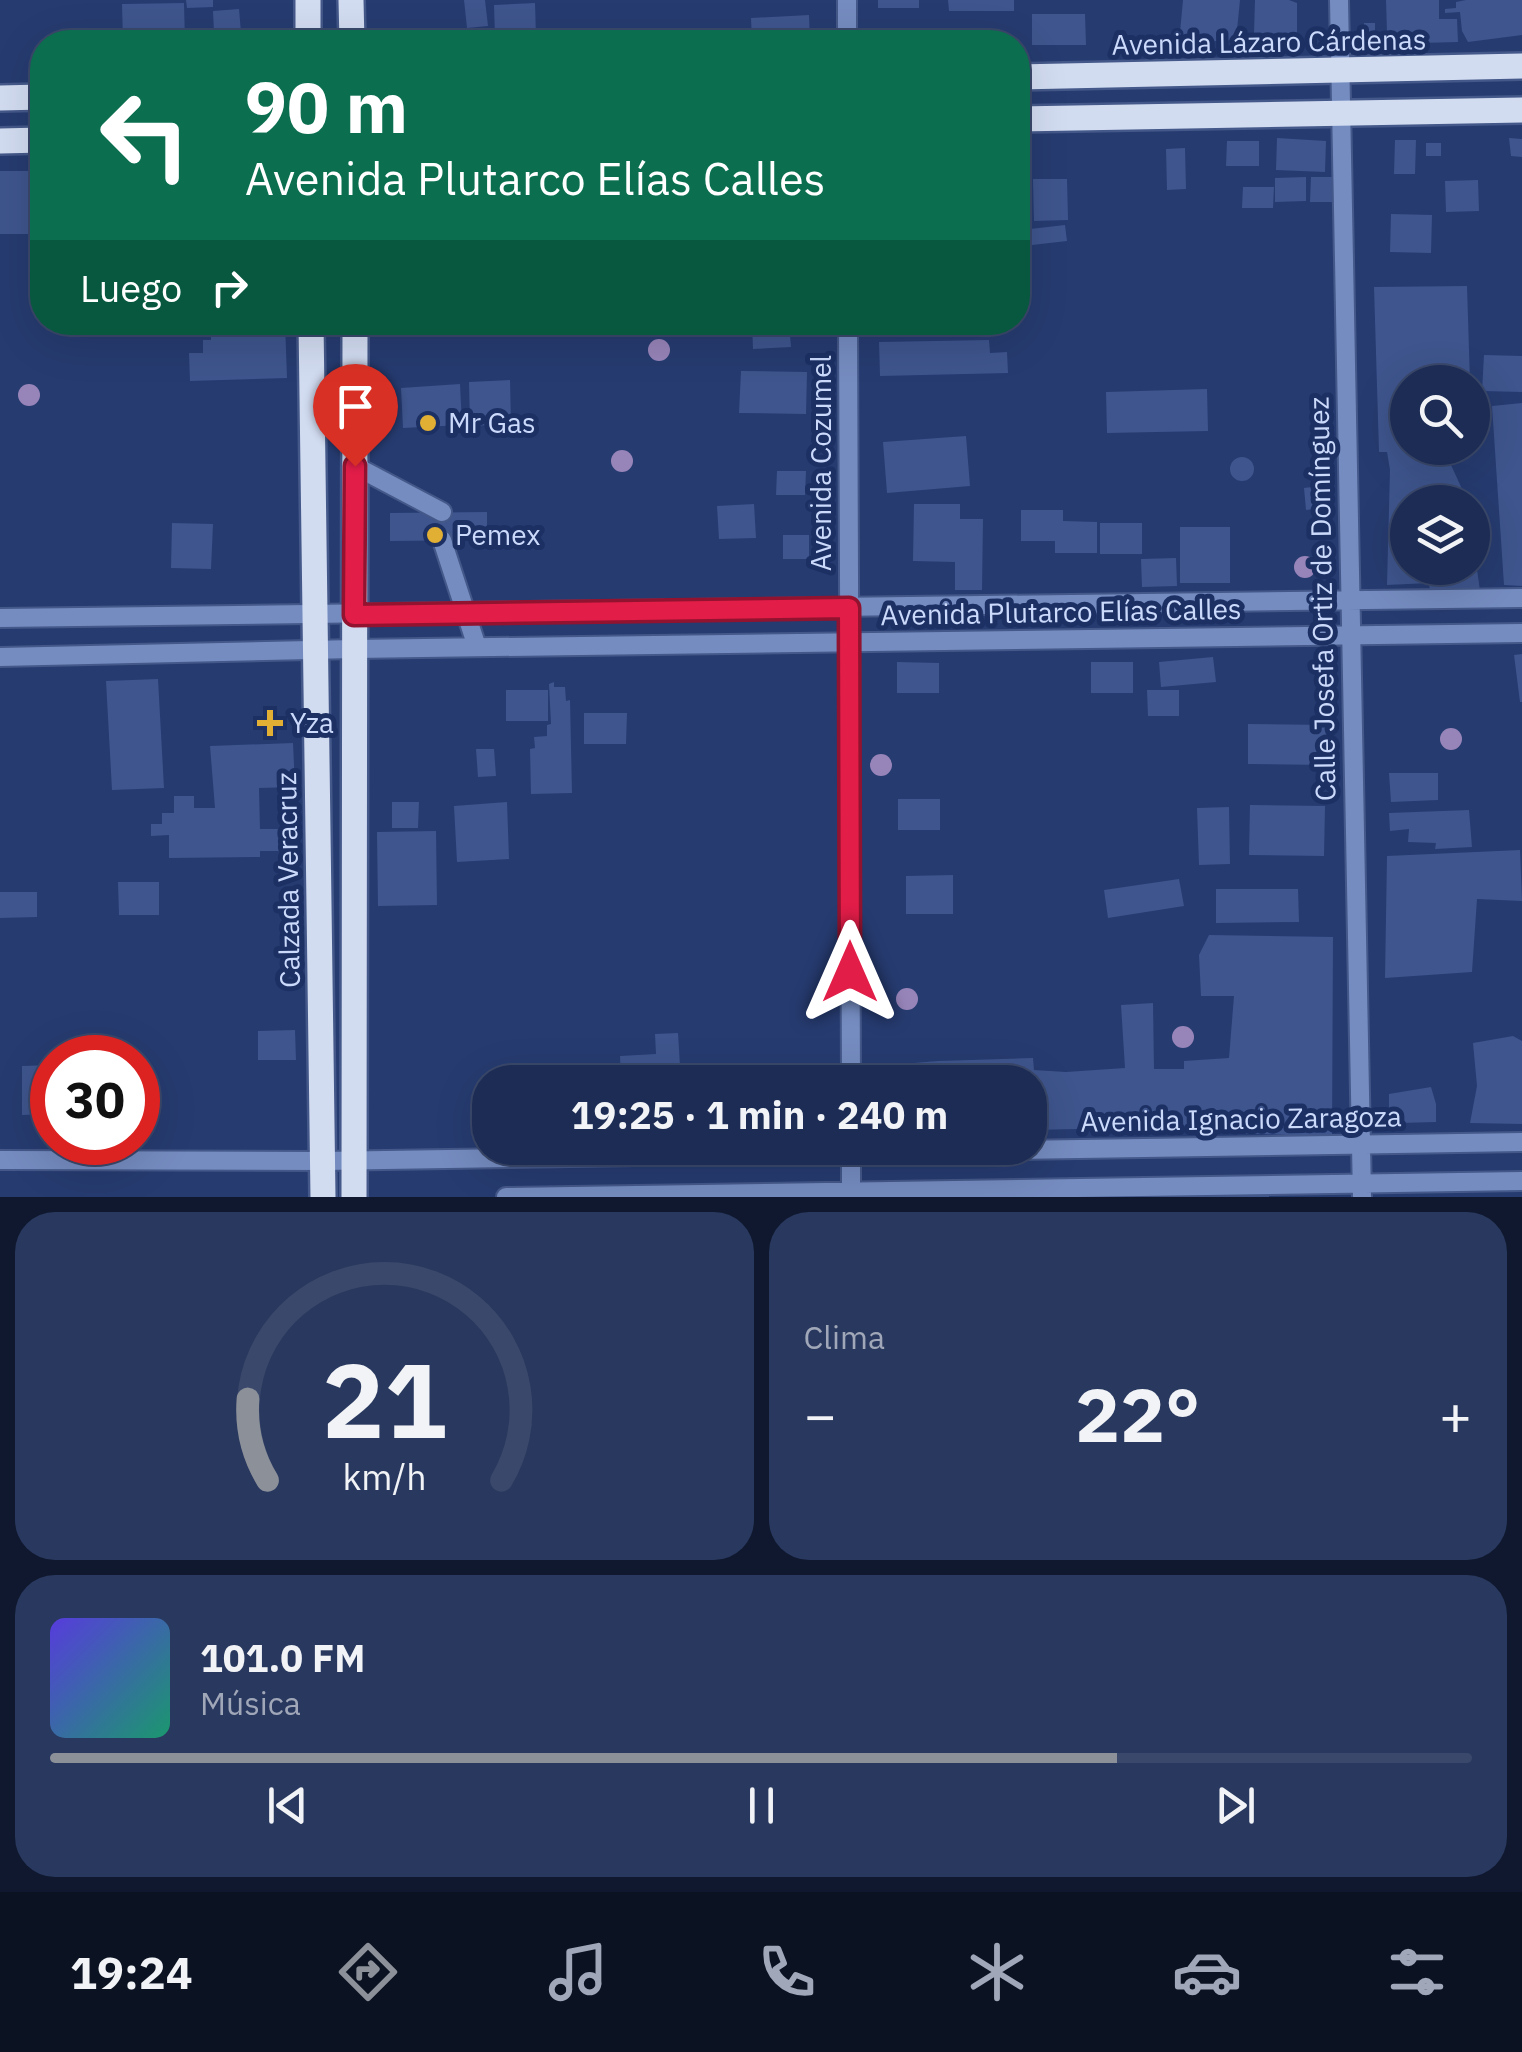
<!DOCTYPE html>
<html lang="es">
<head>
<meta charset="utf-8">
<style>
  :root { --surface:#1c2c54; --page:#29385e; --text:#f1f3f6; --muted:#a0a7b8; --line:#3a486b; --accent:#8c9099 }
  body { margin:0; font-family:"IBM Plex Sans",sans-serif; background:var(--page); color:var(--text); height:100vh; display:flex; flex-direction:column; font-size:38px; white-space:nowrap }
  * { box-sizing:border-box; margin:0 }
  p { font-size:32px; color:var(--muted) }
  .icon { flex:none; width:55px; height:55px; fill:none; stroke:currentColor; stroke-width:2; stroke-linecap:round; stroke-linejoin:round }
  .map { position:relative; height:1197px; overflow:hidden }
  .side { display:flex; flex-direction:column; gap:15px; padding:15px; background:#0f182e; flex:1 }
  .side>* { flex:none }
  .banner { position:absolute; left:30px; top:30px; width:1000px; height:305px; border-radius:40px; box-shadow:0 10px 40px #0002,0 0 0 2px var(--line); background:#0b6e4f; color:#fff; overflow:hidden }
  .tools { position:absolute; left:1390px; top:365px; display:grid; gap:20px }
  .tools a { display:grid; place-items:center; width:100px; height:100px; border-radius:50%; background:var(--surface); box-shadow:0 10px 40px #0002,0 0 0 2px var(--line); font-size:50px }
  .speed { position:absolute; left:30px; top:1035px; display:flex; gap:20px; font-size:50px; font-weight:700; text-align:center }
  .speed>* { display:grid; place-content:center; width:130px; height:130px; border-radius:50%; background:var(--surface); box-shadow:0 10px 40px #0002,0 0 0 2px var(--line); line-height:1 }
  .speed .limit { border:15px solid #d22; background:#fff; color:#111 }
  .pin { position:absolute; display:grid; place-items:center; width:85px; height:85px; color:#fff; margin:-102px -42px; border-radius:50% 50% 50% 0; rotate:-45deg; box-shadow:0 0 10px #0007 }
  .pin .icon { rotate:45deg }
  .me { position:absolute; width:110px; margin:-55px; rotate:0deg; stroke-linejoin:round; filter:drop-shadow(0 0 8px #0008) }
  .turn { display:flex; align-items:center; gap:35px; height:210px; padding:0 50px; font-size:45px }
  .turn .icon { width:130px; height:130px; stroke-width:2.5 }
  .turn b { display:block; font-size:70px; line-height:85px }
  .then { display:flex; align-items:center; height:95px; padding:0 50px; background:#0003; gap:20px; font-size:38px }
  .big { font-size:75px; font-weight:700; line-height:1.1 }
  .side .tile { flex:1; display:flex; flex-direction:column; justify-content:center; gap:15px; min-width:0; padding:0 35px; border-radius:40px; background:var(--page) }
  .side .dial { align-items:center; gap:0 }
  .dial svg { height:260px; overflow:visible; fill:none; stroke:var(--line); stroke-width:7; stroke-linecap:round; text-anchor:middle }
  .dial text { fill:var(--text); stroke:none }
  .song { display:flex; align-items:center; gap:30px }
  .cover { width:120px; height:120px; border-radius:15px; background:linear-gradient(135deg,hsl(250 70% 55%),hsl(160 70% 35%)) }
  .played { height:10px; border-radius:5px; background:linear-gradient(90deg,var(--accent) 75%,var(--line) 75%) }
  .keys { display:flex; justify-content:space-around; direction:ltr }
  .heat { display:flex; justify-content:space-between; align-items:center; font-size:55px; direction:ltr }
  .side .tiles { flex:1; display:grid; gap:15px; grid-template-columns:1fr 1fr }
  .tile:last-child { grid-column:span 2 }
  .trip { position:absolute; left:472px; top:1065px; width:575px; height:100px; border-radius:40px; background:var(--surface); box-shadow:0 10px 40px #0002,0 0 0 2px var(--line); font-weight:700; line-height:100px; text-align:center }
  .tab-bar { display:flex; height:160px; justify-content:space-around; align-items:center; background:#0b1222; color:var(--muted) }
  .tab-bar .icon { width:70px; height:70px }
  .tab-bar .on { color:var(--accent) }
  .tab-bar b { font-size:45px; color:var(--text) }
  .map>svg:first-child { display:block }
</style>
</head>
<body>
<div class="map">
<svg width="1522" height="1197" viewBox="0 0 1522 1197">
  <rect width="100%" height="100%" fill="#263b70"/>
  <!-- building -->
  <path fill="#3e558d" d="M186,0h27v7l-26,1z
    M464,0h21l3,26 -21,2z
    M878,0h41v8h-41z
    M948,0h66v11h-65z
    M1183,0h57l-4,40 -57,3z
    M1255,0h34l8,3v31l-43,-1z
    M1386,0h53v19h18l1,23 -37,1v-10l-15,2v13l-41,1 -1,-26h11v13l31,-1 -19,-2z
    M1466,0h56v35l-54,7 -6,-11 -2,-19 -15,1v-4l11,-1v-6z
    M184,3l1,39h-62l-1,-38z
    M535,3l1,33 -41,2 -1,-33z
    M239,9l2,23 -27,1 -1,-22z
    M1032,14h53l1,31h-54z
    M809,15l1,27h-58l-1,-24z
    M1277,138l49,3 -1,31 -49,-2z
    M1509,138l13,1v18l-11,-1z
    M1395,140h21l-1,34h-21z
    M1227,141h32v25h-33z
    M1426,143h15v13h-15z
    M1185,148l1,41 -19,1 -1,-41z
    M0,171h28l1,63h-29z
    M1306,177v24l-31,1v-24z
    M1311,177h27v25h-28z
    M1033,179h34l1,41 -34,1z
    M1478,180l1,31 -33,1 -1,-31z
    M1243,187h31l-1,21h-31z
    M1391,214l41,1 -1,38 -41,-1z
    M1065,225l2,16 -35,4 -2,-16z
    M1467,286l3,96h-62v66h46l-3,17 17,37h-60v66h64l3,-13 5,36h-50l-1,-8 -42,2 3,-115 -3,-18h-8l-5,-165z
    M254,322h31l2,56 -97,3 -1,-28h14v-13h8v-10l43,-2z
    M752,322h37l2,25 -38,2z
    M989,340l1,13 17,-1 1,21 -128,3 -1,-34z
    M1484,355l38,1v36l-40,-1z
    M741,371l66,1 -1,42 -67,-1z
    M510,380l1,44 -41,2 -1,-44z
    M460,384l2,41 -59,3 -2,-40z
    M1207,389l1,42 -101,2 -1,-41z
    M1522,403v183l-18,-1 -12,-179z
    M966,436l4,50 -83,7 -4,-51z
    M1230 469a12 12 0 1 1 24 0a12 12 0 1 1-24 0Z
    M777,471h29l-1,24h-29z
    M1320,486l2,22 -16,2 -2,-22z
    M754,504l2,34 -37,1 -2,-33z
    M914,504h46v15h23l-1,71h-27v-28l-42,-1z
    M1021,510h42v11l34,1v31h-42v-12h-34z
    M487,512v28l-97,1v-28z
    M172,523l41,1 -2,45 -40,-1z
    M1100,523h42v31h-42z
    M1180,527h50v56h-50z
    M783,535h26v24h-26z
    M1176,558l1,28 -35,1 -1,-28z
    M1522,654v48h-2l-6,-47z
    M1213,657l3,25 -55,5 -2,-25z
    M897,662l42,1v30h-42z
    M1091,662h42v31h-42z
    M158,679l6,109 -52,2 -6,-109z
    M554,682v5h11l1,14 4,-1 2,93 -41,1 -1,-45 5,-1 -1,-11 13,-1v-11l4,-1 -2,-40z
    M506,690h42v31h-42z
    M1147,690h32v26h-31z
    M584,713h43l-1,31h-42z
    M1248,724l79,1 -1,40 -78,-1z
    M293,743l2,44 -36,1 1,41h24v22h-24v6l-91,1v-23l-18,1v-12h11v-11h12v-17h20v12h21l-5,-62z
    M476,749h18l2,27 -18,1z
    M1389,773h49v27l-47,2z
    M898,799h42v31h-42z
    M392,802h27l-1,26h-26z
    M507,802l2,57 -52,3 -3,-56z
    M1250,805l75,1 -1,50 -75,-1z
    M1229,807l1,57 -31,1 -2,-57z
    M1469,810l3,37 -37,2 1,-6 -28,-1 1,-13 -19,2 -1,-18z
    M436,831l1,74 -59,1 -1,-74z
    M1520,850l2,51 -45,-2 -5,73 -87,6 2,-122z
    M953,875v39h-47v-38z
    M1179,879l5,27 -76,12 -4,-28z
    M118,882h41v33h-40z
    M1216,889h82l1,33 -83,1z
    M0,892h37v25l-37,1z
    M1209,935l124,2 -1,200 -206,-9 -96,2v-48h-142l1,-17 49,-4 95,-3 1,12 32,2 59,-4 -4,-63 32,-2 1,66h30v-8l45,-3 5,-62h-33l-2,-41z
    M295,1030l1,30h-38v-29z
    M678,1033l3,49h-60l-1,-26 36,-2 -1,-20z
    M1513,1036l9,5v83l-52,-1 7,-37 -4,-43z
    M52,1065v49l-30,1v-49z
    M1431,1087l5,17v18l-36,1 -11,-11v-18z
    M1205,1191l64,1v5h-64z"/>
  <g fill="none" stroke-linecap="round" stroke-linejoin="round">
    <!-- minor casing -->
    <g stroke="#445889" stroke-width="22">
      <path id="minor" d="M847,0v42
        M1339,0l23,1197
        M848,322l3,760
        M355,466l87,46
        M442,540l35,107
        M0,618l1522,-20
        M0,657l354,-8 1168,-16
        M851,1148v49
        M0,1160l323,1 1199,-19
        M506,1197l1016,-16"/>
    </g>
    <!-- major casing -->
    <g stroke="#445889" stroke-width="30">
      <path id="major" d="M308,0v42
        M351,0l1,42
        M1018,77l504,-11
        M0,98l42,-1
        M1018,119l504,-9
        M0,141l42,-1
        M311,322l12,875
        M354,1197l1,-875"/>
    </g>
    <!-- minor -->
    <use href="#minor" stroke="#758cc0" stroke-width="18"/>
    <!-- major -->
    <use href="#major" stroke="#d2dcf1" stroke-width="25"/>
  </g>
  <!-- trees -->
  <g fill="#9784b9">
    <circle cx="659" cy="350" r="11"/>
    <circle cx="29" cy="395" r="11"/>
    <circle cx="622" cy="461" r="11"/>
    <circle cx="1305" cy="567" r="11"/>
    <circle cx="1451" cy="739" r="11"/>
    <circle cx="881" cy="765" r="11"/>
    <circle cx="907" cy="999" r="11"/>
    <circle cx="1183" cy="1037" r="11"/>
  </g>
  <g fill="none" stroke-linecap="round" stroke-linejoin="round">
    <!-- route casing -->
    <g stroke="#92132f" stroke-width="25">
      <path id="route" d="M355,466l-1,149 495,-7 1,364"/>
    </g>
    <!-- route -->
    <use href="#route" stroke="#e11d48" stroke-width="18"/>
  </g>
  <!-- markers -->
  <g fill="#e1af34" stroke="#1c3064" stroke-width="4">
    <circle cx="428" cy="423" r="10"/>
    <circle cx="435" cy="535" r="10"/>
    <path d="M265 708h10v10h10v10h-10v10h-10v-10h-10v-10h10z"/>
  </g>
  <g text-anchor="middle" stroke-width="10" stroke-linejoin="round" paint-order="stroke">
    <!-- street labels -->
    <g font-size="28" fill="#cbdafb" stroke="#1c3064">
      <text transform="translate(1269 42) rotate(-1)" y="10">Avenida Lázaro Cárdenas</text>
      <text transform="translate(821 463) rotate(-90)" y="10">Avenida Cozumel</text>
      <text transform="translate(1322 599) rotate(-91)" y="10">Calle Josefa Ortiz de Domínguez</text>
      <text transform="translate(1061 612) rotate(-1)" y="10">Avenida Plutarco Elías Calles</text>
      <text transform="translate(288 880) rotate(-91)" y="10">Calzada Veracruz</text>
      <text transform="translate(1241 1119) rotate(-1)" y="10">Avenida Ignacio Zaragoza</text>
    </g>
    <!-- poi labels -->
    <g font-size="28" fill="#cbdafb" stroke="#1c3064" text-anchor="start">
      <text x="448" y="433">Mr Gas</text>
      <text x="455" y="545">Pemex</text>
      <text x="290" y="733">Yza</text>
    </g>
  </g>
</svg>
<div class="tools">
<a><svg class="icon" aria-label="search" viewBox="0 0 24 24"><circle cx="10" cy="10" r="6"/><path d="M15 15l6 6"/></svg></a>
<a><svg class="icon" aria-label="layers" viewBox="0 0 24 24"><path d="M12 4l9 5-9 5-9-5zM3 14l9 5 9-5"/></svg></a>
</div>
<div class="speed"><div class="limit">30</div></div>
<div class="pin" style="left:355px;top:466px;background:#d93025"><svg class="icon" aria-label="arrive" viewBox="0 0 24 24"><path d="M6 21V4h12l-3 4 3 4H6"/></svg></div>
<svg class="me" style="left:850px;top:972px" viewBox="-20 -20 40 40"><path d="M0-17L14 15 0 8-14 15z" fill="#e11d48" stroke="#fff" stroke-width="4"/></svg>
<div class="trip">19:25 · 1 min · 240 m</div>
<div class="banner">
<div class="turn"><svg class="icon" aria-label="left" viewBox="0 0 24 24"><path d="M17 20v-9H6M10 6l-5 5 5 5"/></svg><div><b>90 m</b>Avenida Plutarco Elías Calles</div></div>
<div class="then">Luego<svg class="icon" aria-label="right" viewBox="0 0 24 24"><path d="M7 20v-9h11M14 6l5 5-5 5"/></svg></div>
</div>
</div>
<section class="side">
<div class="tiles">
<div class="tile dial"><svg viewBox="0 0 100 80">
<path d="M14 69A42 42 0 1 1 86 69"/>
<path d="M14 69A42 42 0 0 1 8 44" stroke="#8c9099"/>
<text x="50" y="56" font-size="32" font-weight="700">21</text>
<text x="50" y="72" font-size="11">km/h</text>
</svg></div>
<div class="tile"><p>Clima</p>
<div class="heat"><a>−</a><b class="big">22°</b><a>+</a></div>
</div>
<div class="tile">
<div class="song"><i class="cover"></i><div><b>101.0 FM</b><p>Música</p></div></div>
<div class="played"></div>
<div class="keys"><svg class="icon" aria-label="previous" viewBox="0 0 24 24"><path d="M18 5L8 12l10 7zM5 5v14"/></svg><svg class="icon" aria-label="pause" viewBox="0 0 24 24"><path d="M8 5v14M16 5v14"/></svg><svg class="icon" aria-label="next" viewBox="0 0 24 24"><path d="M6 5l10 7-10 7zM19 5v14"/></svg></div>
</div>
</div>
</section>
<nav class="tab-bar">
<b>19:24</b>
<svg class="icon on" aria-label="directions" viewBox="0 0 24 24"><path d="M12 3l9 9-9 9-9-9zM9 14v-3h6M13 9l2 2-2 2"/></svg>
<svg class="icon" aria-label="music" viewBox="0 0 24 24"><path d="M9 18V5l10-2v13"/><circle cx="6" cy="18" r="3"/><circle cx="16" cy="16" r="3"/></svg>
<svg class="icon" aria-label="phone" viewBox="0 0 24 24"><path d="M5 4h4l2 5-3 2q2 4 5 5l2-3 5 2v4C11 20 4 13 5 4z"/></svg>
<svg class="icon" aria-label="climate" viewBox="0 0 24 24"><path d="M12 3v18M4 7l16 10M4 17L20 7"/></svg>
<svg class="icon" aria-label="car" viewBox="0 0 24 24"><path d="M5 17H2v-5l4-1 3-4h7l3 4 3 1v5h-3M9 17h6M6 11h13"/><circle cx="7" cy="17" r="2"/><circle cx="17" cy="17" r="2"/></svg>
<svg class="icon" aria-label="filters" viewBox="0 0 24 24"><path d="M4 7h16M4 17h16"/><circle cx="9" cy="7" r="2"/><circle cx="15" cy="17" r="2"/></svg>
</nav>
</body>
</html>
